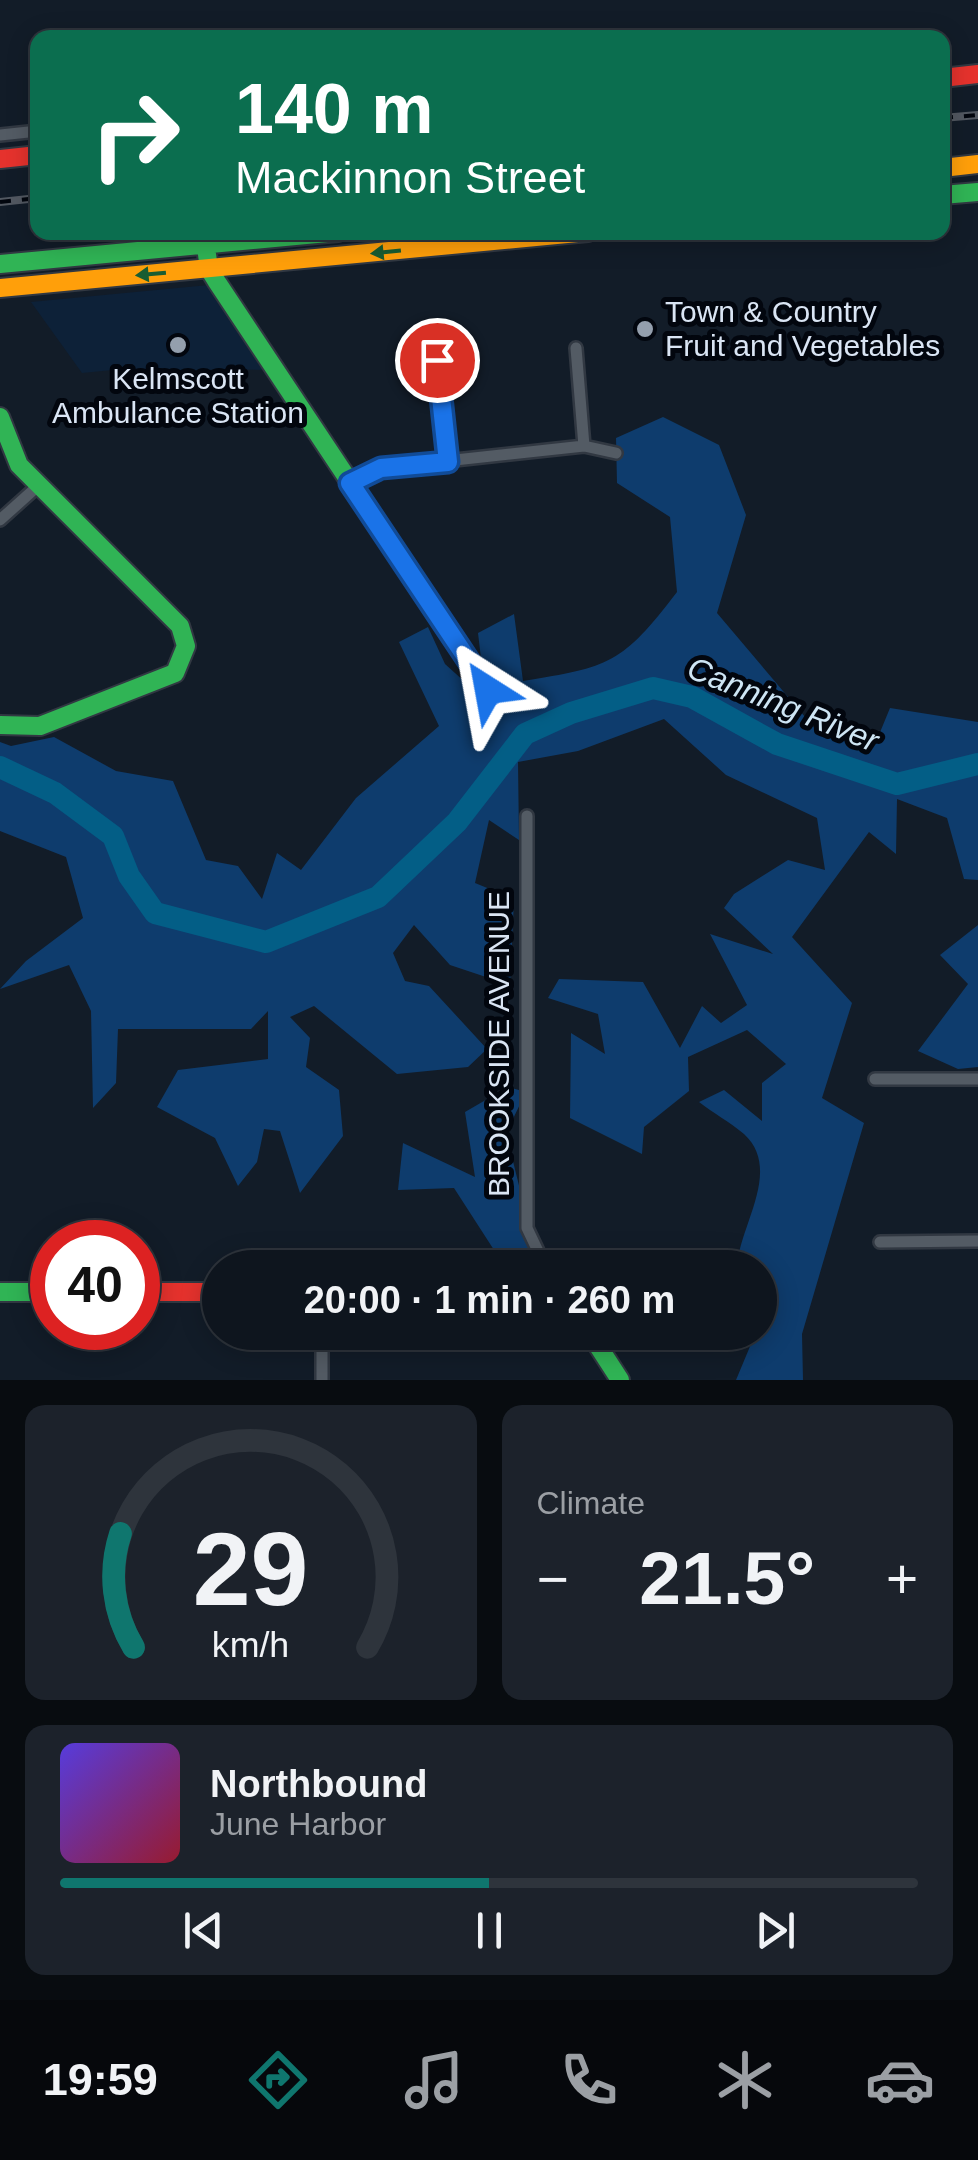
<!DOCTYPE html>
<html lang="en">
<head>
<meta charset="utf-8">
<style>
  :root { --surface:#0e151e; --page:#1c222b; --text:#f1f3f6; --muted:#9b9fa4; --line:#2e343c; --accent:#0f766e }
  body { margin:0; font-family:Arial,sans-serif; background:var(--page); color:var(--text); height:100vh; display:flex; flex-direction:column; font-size:38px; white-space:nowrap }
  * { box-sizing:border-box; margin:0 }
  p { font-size:32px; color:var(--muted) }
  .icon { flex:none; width:55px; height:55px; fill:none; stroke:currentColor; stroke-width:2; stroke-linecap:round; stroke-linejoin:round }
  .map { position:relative; height:1380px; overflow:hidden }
  .panel { display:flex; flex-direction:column; gap:25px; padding:25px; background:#080c10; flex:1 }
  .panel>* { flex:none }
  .banner { position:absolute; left:30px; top:30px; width:920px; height:210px; border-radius:20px; box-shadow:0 5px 25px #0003,0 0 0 2px var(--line); background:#0b6e4f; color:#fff; overflow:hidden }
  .speed { position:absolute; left:30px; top:1220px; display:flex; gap:20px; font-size:50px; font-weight:700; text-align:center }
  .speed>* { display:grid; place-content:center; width:130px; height:130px; border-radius:50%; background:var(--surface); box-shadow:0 5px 25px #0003,0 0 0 2px var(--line); line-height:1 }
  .speed .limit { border:15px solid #d22; background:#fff; color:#111 }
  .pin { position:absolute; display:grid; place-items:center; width:85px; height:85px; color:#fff; margin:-42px; border:5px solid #fff; border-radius:50%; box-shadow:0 2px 10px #0007 }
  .me { position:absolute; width:110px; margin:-55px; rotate:326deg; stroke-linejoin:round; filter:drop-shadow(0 0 8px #0008) }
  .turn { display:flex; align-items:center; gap:35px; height:210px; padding:0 40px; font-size:45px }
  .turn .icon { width:130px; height:130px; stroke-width:2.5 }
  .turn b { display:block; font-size:70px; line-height:85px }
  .big { font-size:75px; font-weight:700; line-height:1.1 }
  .panel .widget { flex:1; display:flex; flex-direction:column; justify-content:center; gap:15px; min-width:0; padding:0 35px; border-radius:20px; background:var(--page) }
  .panel .dial { align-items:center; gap:0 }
  .dial svg { height:260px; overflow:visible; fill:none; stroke:var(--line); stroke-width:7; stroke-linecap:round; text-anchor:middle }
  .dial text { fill:var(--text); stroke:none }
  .song { display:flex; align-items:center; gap:30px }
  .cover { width:120px; height:120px; border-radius:15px; background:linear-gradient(135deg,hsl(250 70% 55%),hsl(350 70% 35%)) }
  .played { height:10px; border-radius:5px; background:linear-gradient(90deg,var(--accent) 50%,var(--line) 50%) }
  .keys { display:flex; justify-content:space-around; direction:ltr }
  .heat { display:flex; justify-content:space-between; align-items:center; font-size:55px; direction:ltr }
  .panel .tiles { flex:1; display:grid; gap:25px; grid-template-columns:1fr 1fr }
  .widget:last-child { grid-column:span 2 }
  .trip { position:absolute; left:202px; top:1250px; width:575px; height:100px; border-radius:50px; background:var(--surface); box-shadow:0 5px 25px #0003,0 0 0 2px var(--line); font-weight:700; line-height:100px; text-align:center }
  .dock { display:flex; height:160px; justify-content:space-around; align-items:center; background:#06080c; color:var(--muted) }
  .dock .icon { width:70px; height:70px }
  .dock .on { color:var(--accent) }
  .dock b { font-size:45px; color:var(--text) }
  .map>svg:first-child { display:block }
</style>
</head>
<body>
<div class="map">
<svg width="978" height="1380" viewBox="0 0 978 1380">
  <rect width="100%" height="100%" fill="#121c28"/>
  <!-- built -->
  <path fill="#0d2138" d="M209,285l54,85 -48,-1 -82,15 -10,-15 -41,4 -51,-71z"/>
  <!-- green -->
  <path fill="#0e3c6d" d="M663,417l56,28 27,70 -29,98 105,124 54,5 14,-34 88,14v158l-14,-1 -17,-61 -50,-19 -1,55 -27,-22 -77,105 60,66 -30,95 42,25 -62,211 1,46h-67l15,-36 -3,-11 12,-1v-64l-23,-1c2,-41 46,-97 7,-133 -14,-12 -31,-21 -45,-32l25,-12 38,31v-38l24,-19 -39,-34 -59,27 1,34 -45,36 -2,27 -72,-36 1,-85 34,21 -7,-40 -50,-16 11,-19 84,3 37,66 22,-42 19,17 26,-18 -37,-71 63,20 -49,-46 10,-14 54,-34 37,10 -8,-52 -91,-43 -62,-56 -86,32 -60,11 1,78 -30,-20 -14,63 39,16 -4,86 -60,-20 -36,-40 -21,28 12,28 24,5 58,63 -19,18 -71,7 -83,-68 -24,11 20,21 -4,29 33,23 4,46 -43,57 -20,-62 -16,-2 -7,33 -19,24 -23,-48 -58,-31 21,-37 90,-11v-48l-17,18h-133l-2,54 -23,25 -2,-97 -22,-46 -69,24 26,-28 57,-43 -17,-61 -66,-26v-89l11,4 43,-9 62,34 57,10 33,79 32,6 24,33 15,-46 24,17 55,-72 83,-72 -40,-84 29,-15 17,37 41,37 -8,-68 36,-19 9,67c87,-14 99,-17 154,-89l-7,-75 -53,-34 -1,-45z
    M978,925v142l-20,2 -40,-18 50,-67 -28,-29z
    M508,1087l18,5 -20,41 21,85 2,49h-95l60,-17 -40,-62 -56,2 5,-47 72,34 -10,-65z"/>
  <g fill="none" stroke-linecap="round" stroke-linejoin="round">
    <!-- river -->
    <path stroke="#035e86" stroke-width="22" d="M0,767l55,26 58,43 16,40 26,37 111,29 112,-45 79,-75 68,-88 46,-21 82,-25 39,9 85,47 120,40 81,-20"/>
    <!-- street casing -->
    <g stroke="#313842" stroke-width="16">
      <path id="street" d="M0,135l38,-4
        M576,348l8,98
        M437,360l11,102
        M350,483l22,-13 28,-4 184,-20 32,7
        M0,520l39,-35
        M527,816v412l19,40
        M875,1079h103
        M880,1242l98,-1
        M322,1380v-48"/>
    </g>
    <!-- fast casing -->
    <g stroke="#313842" stroke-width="22">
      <path id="fast" d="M942,195l36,-3
        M206,247l3,22 8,13 271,408
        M0,264l338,-32
        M0,417l19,48 161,161 6,20 -11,27 -135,53 -40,-1
        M0,1292h52
        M589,1332l31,48"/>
    </g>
    <!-- slow casing -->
    <g stroke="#313842" stroke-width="22">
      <path id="slow" d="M942,168l36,-4
        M0,288l588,-56"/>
    </g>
    <!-- jam casing -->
    <g stroke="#313842" stroke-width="22">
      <path id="jam" d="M942,78l36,-4
        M0,159l38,-4
        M138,1292h82"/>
    </g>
    <!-- street -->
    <use href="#street" stroke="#535b64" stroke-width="11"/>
    <!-- fast -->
    <use href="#fast" stroke="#30b455" stroke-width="18"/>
    <!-- slow -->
    <use href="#slow" stroke="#ff9f0a" stroke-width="18"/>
    <!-- jam -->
    <use href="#jam" stroke="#e5322d" stroke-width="18"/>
    <!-- rail casing -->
    <g stroke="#525861" stroke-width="8">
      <path id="rail" d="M942,118l36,-3
        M0,202l38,-4"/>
    </g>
    <!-- rail -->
    <use href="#rail" stroke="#02060e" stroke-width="4" stroke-dasharray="11" stroke-linecap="butt"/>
  </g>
  <!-- one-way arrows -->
  <defs><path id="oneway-solid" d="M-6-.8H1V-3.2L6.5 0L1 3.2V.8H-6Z" transform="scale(2.5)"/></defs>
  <g fill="#195d32">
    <use href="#oneway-solid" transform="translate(386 252) rotate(174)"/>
    <use href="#oneway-solid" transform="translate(151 274) rotate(175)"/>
  </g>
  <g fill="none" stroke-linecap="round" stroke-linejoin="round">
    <!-- route casing -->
    <g stroke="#114b97" stroke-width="25">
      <path id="route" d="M437,360l11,102 -67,6 -31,15 138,207"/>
    </g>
    <!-- route -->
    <use href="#route" stroke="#1a73e8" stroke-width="18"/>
  </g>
  <!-- markers -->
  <g fill="#949fad" stroke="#02060e" stroke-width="4">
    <circle cx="645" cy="329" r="10"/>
    <circle cx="178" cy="345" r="10"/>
  </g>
  <g text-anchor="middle" stroke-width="10" stroke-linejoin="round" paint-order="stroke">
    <!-- poi labels -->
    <g font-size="30" fill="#dae5f4" stroke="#02060e" text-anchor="start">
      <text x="665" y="322">Town &amp; Country<tspan x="665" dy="34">Fruit and Vegetables</tspan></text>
      <text x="178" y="389" text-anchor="middle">Kelmscott<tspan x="178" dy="34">Ambulance Station</tspan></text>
    </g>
    <!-- street labels -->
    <g font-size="30" fill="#dae5f4" stroke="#02060e">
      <text transform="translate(499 1044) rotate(-90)" y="10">BROOKSIDE AVENUE</text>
    </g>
    <!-- water labels -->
    <g font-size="32" font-style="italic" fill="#cee5f4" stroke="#02060e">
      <text transform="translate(783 704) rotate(22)" y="11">Canning River</text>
    </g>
  </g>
</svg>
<div class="speed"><div class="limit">40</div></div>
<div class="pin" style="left:437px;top:360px;background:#d93025"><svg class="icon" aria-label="arrive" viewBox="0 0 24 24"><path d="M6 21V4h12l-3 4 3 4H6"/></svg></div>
<svg class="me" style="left:488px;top:690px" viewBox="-20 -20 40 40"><path d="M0-17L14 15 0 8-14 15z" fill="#1a73e8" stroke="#fff" stroke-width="4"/></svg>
<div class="trip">20:00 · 1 min · 260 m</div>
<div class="banner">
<div class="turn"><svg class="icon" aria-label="right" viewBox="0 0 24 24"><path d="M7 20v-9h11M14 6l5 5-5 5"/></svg><div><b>140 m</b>Mackinnon Street</div></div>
</div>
</div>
<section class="panel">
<div class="tiles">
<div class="widget dial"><svg viewBox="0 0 100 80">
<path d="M14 69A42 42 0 1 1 86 69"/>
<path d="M14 69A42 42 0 0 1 10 34" stroke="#0f766e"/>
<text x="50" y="56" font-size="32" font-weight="700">29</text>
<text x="50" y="72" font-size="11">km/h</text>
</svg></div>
<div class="widget"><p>Climate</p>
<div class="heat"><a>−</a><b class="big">21.5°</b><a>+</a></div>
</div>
<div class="widget">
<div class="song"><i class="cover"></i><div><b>Northbound</b><p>June Harbor</p></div></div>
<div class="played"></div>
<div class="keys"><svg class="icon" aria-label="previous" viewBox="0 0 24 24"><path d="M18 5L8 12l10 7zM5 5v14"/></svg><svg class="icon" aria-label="pause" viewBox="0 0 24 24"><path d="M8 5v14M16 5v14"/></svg><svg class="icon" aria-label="next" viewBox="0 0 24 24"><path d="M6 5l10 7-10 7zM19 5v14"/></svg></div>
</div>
</div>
</section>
<nav class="dock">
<b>19:59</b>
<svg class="icon on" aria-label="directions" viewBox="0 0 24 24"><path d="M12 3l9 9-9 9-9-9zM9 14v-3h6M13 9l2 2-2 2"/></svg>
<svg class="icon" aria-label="music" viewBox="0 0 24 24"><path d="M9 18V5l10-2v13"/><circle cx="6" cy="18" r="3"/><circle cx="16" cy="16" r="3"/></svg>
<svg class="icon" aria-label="phone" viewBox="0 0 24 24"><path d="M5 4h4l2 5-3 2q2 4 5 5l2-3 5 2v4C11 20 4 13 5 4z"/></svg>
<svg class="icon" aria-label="climate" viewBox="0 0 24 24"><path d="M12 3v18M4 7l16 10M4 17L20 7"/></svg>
<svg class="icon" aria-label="car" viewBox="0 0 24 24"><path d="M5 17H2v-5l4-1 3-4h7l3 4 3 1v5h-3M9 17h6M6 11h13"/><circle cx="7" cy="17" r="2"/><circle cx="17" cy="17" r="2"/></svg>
</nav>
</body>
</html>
